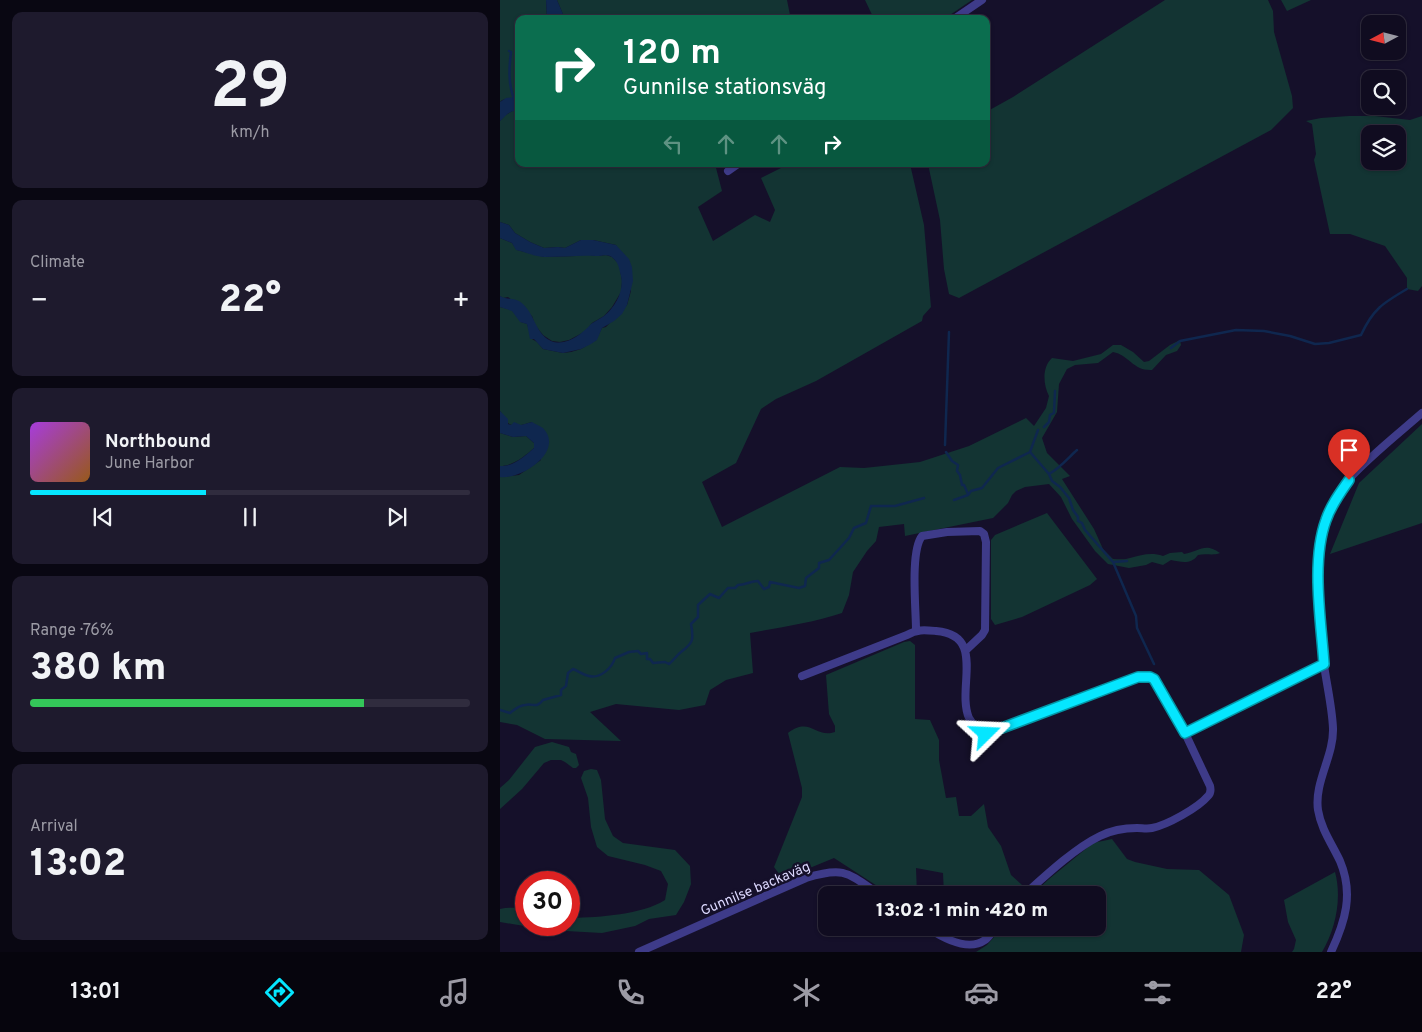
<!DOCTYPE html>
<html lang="en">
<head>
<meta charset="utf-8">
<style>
  :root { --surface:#100c20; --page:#1e1a2d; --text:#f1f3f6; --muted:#9c9ba5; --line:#302c3e; --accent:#05e6ff }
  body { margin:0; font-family:Overpass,sans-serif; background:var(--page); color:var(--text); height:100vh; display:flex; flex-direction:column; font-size:19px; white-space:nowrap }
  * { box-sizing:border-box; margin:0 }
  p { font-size:16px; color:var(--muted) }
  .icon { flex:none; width:28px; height:28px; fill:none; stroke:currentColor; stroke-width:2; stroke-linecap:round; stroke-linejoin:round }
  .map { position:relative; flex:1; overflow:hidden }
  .details { display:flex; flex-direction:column; gap:12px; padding:12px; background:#090712; width:500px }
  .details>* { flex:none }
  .banner { position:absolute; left:15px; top:15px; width:475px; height:152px; border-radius:10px; box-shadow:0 1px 4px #0004,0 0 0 1px var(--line); background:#0b6e4f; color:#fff; overflow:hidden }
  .needle { width:32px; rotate:263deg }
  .fabs { position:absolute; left:861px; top:15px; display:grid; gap:10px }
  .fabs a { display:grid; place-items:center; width:45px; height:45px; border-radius:10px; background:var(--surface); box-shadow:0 1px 4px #0004,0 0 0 1px var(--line); font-size:25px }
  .speed { position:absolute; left:15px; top:871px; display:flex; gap:10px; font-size:25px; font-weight:700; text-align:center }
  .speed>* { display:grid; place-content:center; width:65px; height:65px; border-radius:50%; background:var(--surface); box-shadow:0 1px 4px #0004,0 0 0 1px var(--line); line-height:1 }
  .speed .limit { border:8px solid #d22; background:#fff; color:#111 }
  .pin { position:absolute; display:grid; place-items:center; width:42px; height:42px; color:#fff; margin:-51px -21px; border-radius:50% 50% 50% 0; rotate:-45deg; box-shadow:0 0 5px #0007 }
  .pin .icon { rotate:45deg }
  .me { position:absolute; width:55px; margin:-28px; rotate:69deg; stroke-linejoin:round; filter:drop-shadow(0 0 4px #0008) }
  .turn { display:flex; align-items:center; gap:18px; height:105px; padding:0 25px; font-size:22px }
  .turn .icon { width:65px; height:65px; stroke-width:2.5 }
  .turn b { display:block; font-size:35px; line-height:42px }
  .lanes { display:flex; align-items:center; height:48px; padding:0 25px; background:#0003; justify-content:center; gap:25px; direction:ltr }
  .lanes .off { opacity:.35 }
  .big { font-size:38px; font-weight:800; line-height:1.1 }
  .details .tile { flex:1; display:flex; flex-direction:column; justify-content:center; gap:8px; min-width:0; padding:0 18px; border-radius:10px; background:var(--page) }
  .details .dial { align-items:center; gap:0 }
  .dial b { font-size:65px; line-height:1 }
  .song { display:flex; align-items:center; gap:15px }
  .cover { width:60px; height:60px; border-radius:8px; background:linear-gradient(135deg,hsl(280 70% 55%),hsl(30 70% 35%)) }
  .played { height:5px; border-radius:2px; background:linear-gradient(90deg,var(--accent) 40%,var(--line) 40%) }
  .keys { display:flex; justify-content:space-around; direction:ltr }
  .heat { display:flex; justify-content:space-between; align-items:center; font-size:28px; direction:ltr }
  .charge { height:8px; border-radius:4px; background:linear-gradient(90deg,#34c759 76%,var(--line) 0) }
  .trip { position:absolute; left:318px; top:886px; width:288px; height:50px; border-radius:10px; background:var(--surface); box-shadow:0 1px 4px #0004,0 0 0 1px var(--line); font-weight:800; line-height:50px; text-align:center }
  .tab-bar { display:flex; height:80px; justify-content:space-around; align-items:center; background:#06050d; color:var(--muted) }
  .tab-bar .icon { width:35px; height:35px }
  .tab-bar .on { color:var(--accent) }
  .tab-bar b { font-size:22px; color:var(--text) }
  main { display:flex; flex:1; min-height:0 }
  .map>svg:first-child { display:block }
</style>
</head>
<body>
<main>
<section class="details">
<div class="tile dial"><b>29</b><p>km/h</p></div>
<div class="tile"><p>Climate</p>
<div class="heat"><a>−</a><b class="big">22°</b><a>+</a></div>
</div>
<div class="tile">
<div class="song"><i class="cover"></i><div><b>Northbound</b><p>June Harbor</p></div></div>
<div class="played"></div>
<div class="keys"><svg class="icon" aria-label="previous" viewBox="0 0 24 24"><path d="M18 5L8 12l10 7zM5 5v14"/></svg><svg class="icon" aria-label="pause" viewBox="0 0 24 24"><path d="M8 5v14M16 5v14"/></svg><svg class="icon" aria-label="next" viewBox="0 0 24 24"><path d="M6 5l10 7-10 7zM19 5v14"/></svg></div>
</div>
<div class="tile"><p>Range · 76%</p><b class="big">380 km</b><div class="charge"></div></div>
<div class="tile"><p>Arrival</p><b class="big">13:02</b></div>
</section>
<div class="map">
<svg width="922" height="952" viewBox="0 0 922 952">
  <rect width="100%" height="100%" fill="#15102a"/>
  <!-- green -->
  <path fill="#133433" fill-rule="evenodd" d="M0,0h46l1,19h-28v78l-17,3 -2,2z
    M57,0h230l3,15 23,2 1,2h-249z
    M365,0h107l-28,19h-70z
    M665,0h103l5,11 1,21 18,64 1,12 -22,22 -312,168 -10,-4 -5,-25 -4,-49 -12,-56h58v-52l27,-15z
    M781,0h30l-24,11z
    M14,110l5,1v53h196l7,27 -24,16 15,34 42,-26 15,7 5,-12 -14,-32 28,-14h121l14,61 7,82 -8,9 -1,5 -106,60 -40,18 -15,10 -25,54 -34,19 20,45 118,-60 24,1 56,-6 49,-16 57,-28 8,8 12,-18 3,-12c-6,-12 -7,-29 3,-38l21,3 28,-7 12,-9h8l12,7 11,10 5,-1 21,-16 10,-5 1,5 -4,6 -11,4 -14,15c-19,1 -23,-15 -39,-18l-15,11 -23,2 -8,4 -8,15 -2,28 -15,26 5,15 23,23 -8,3 32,50 9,20 10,10c5,0 12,1 17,-1 12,-3 21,-6 33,-2l7,-3 12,-1 2,2c16,-3 21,-12 36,-1 -7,3 -14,0 -22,2 -7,10 -17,7 -27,5l-8,5 -11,-3 -6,3 -17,3 -21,-4 -13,-13 -23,-32 -11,-22 -12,-13 -24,3 -9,4 -4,4 -4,8 -15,15 -88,18 -1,-12 -25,3 -3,14 -9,10 -14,21 -4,23 -7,18c-30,10 -61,14 -92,20l3,40 -27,7 -16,10 -5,15 -26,5 -63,-6 -26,8 31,29 -76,-2 -28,-14 -17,-3v-245l19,-2 22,-15 -9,-38c-7,2 -19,7 -25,0 -3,-4 -4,-8 -7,-11v-104l12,3 9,12 6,2 5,15 5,3 6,7 20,4 8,-1 10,-3 15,-9 6,-12 4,-1 21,-22 4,-14 -15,-46 -23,-5h-12l-16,8 -7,-1 -14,1 -14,-6 -15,-9 -6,-8 -9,-3v-101l4,-5z
    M849,116h26l35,4 12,-4v170l-4,5 -11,-2v-11l-22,-32 -35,-12h-20l-16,-74 2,-6 -4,-30 -6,-3 15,-3zM870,134h28v27h-28z
    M0,238l12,5 5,7 27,7 32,-1 7,-2 14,2 9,-1 6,2 7,7 3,17 -1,11 -9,15 -8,9 -12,7 -6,8 -17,9 -9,2 -8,-1 -9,-6 -8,-10 -3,-9 -24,-19 -5,1 -3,-2z
    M922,424v99l-92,31 29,-71z
    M0,433l13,4 13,-1 8,7v5c-9,8 -21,18 -34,18z
    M547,513l50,66 -7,6 -68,32 -27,8 -4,-6v-79l4,-5z
    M410,641l5,4v74l15,1 9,20v20l7,38 10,-1 3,19h12l13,-12 4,23 13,19 10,29 11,10 12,8 15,-14 44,-36 19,-4 15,20 8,3 32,7 32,1 30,25 15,40 -3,17h-265l11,-7 15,-17h94v-33h-152l-1,-22 -27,-5 1,27h-26l-57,-37 -51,21 -9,-12 28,-70v-9l-14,-55c22,-17 28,6 47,-1v-6l-6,-12 -3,-39 78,-33z
    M52,742l17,5 2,5 5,2 3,11 -3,3h-3l-8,-6 -4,-2h-10l-7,3 -22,26 -22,20v-21l9,-8 26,-33z
    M91,769l6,1 4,10 4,39 8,17 10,7 52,7 15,16 1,18 -7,18 -8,13 -27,4 -14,7 -33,7 -54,-3 -48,-8v-13c9,-2 17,-1 26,0v16h43v-9l3,2c28,-1 69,-3 93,-18l3,-16 -7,-13 -16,-6 -37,-9 -11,-9 -6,-20 -3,-29 -7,-20 3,-7z
    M835,872c7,26 1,56 -13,80h-30l2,-3 2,-9 -8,-18 -4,-22z
    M450,928h33l-7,5h-11z"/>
  <!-- water -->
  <path fill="#0f274f" d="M46,0h11l8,19h-18z
    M15,97h4v14c-9,-2 -13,5 -19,10v-19l6,-4z
    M0,222l9,3 6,8 15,9 14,6 14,-1 7,1 16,-8h12l23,5 13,14 3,8 1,14 -6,24 -5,9 -8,7 -12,7 -5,12 -6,4 -10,5 -18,4 -20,-4 -9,-10h-4l-3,-15 -7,-2 -8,-11 -12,-4v-11c8,5 15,0 24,9 11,11 12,29 27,36 15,6 31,-7 40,-17 4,-3 9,-5 13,-8 12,-10 20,-25 17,-40 -2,-7 -2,-12 -7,-17 -5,-6 -11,-3 -18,-3 -18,-1 -33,1 -51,1 -10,0 -19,-5 -29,-7l-4,-7 -12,-5z
    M0,411l8,8v5l3,1 3,-3 7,3 11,-3c3,2 8,4 11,6 22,23 -21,52 -43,49v-11c13,1 25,-10 34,-18v-5l-8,-7 -13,1 -13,-4z"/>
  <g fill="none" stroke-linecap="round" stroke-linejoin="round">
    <!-- stream -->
    <path stroke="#0f274f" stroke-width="2.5" d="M9,51l2,1c-2,16 -3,31 3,47
      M671,348l9,-7 56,-11 28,1 26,5 25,8 14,-1 32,-8c12,-26 22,-32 46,-46
      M544,427l5,-5 1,-7 4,-2 1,-22
      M445,445l4,-113
      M446,452l6,9 6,4 -1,6 3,4 2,10h2l4,9
      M530,452l19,22 3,7 8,6 9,11 4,12 5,7v4l4,2 3,7 28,32 23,54 1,12 17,36
      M549,474c11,-6 19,-16 28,-24
      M454,500l14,-5 3,-4 11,-3 16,-20 32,-16 8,-22
      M613,562l14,-1
      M0,710l10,3c4,-3 9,-8 15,-8 9,-2 11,4 18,-5l18,-5v-5l5,-4 2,-13 5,-4c5,2 11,6 16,7 11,3 23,-8 26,-18l14,-6 9,-1 3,3 6,-1v6h3l3,4 12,-1 4,2c5,-4 8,-9 12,-12 12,-9 13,-12 10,-28l7,-7v-12l12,-11 9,4 9,-10h7l3,-3c8,0 12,-4 20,-4l6,8 5,-2 1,-5 29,6 6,-2 1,-8 13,-10v-5l10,-3 20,-22 5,-10 12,-5 5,-17h24l29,-8"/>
    <!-- street -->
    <path stroke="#3e3b89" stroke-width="8" d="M454,19l28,-19
      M228,171l10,-7
      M416,630c0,-21 -6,-79 6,-94l25,-4 33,-1 4,3 2,8 -1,88 -3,5 -16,15
      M302,676l105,-41c10,-6 18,-5 29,-4 51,4 20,57 33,87 4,7 10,12 16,16l154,-57h11l4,2 31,54 25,53c1,4 1,7 -2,10 -10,12 -41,29 -56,32 -5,1 -10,0 -15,0 -12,0 -27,3 -37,8 -25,12 -55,40 -76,59
      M685,733l139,-69
      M428,928c15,10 40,24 57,12 4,-3 7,-8 10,-12
      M139,952l167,-74c39,-12 42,-5 74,17
      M831,952c14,-30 23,-58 9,-91 -8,-17 -19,-32 -22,-51 -4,-28 16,-54 15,-82 -1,-21 -6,-42 -9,-63 -2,-16 -2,-33 -3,-49 -4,-49 -7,-97 28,-137 22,-24 49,-45 73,-66"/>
  </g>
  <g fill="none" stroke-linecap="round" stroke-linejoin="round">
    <!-- route casing -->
    <g stroke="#0396a6" stroke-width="12">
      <path id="route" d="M486,734l152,-57h12l4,2 31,54 139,-69c-3,-44 -13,-103 2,-144 5,-15 14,-27 23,-40"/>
    </g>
    <!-- route -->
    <use href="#route" stroke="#05e6ff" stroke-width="9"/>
  </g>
  <g text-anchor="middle" stroke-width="5" stroke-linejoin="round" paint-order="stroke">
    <!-- street labels -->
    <g font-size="14" fill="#ddd9ff" stroke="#15102a">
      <text transform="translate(255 888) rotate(-23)" y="5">Gunnilse backaväg</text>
    </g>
  </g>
</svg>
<div class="fabs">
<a><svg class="needle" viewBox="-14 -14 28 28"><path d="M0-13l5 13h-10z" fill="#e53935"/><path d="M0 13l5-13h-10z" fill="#9c9ba5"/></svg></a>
<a><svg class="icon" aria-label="search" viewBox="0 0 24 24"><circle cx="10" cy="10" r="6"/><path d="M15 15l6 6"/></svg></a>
<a><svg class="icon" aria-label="layers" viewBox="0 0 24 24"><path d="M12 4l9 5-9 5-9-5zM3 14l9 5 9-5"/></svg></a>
</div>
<div class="speed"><div class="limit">30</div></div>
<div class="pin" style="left:849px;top:480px;background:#d93025"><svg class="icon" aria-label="arrive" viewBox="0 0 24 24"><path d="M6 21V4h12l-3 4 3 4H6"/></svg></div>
<svg class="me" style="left:486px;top:734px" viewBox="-20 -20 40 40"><path d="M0-17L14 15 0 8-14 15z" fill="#05e6ff" stroke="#fff" stroke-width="4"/></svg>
<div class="trip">13:02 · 1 min · 420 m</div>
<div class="banner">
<div class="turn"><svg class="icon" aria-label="right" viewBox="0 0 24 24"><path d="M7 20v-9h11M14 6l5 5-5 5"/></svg><div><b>120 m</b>Gunnilse stationsväg</div></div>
<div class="lanes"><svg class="icon off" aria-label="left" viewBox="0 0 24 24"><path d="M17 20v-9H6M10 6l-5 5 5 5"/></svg><svg class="icon off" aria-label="ahead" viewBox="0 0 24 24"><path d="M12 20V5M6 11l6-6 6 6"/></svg><svg class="icon off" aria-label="ahead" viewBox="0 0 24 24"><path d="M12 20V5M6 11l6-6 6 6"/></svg><svg class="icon" aria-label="right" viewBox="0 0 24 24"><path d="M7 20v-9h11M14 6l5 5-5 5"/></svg></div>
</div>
</div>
</main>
<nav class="tab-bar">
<b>13:01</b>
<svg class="icon on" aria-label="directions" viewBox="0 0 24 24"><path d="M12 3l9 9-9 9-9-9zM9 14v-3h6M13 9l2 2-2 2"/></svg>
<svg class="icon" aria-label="music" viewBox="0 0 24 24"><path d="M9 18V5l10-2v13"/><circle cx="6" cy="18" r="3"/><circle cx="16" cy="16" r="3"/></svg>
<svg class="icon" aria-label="phone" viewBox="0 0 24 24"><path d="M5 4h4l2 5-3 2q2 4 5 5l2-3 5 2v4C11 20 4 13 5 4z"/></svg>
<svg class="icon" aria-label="climate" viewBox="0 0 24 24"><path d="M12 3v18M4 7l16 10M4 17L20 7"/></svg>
<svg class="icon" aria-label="car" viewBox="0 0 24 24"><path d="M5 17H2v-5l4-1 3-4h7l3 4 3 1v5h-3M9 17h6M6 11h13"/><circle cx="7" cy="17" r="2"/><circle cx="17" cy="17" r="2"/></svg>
<svg class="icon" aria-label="filters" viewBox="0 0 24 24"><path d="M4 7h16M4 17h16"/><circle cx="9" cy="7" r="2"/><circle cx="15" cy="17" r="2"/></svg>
<b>22°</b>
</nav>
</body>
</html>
